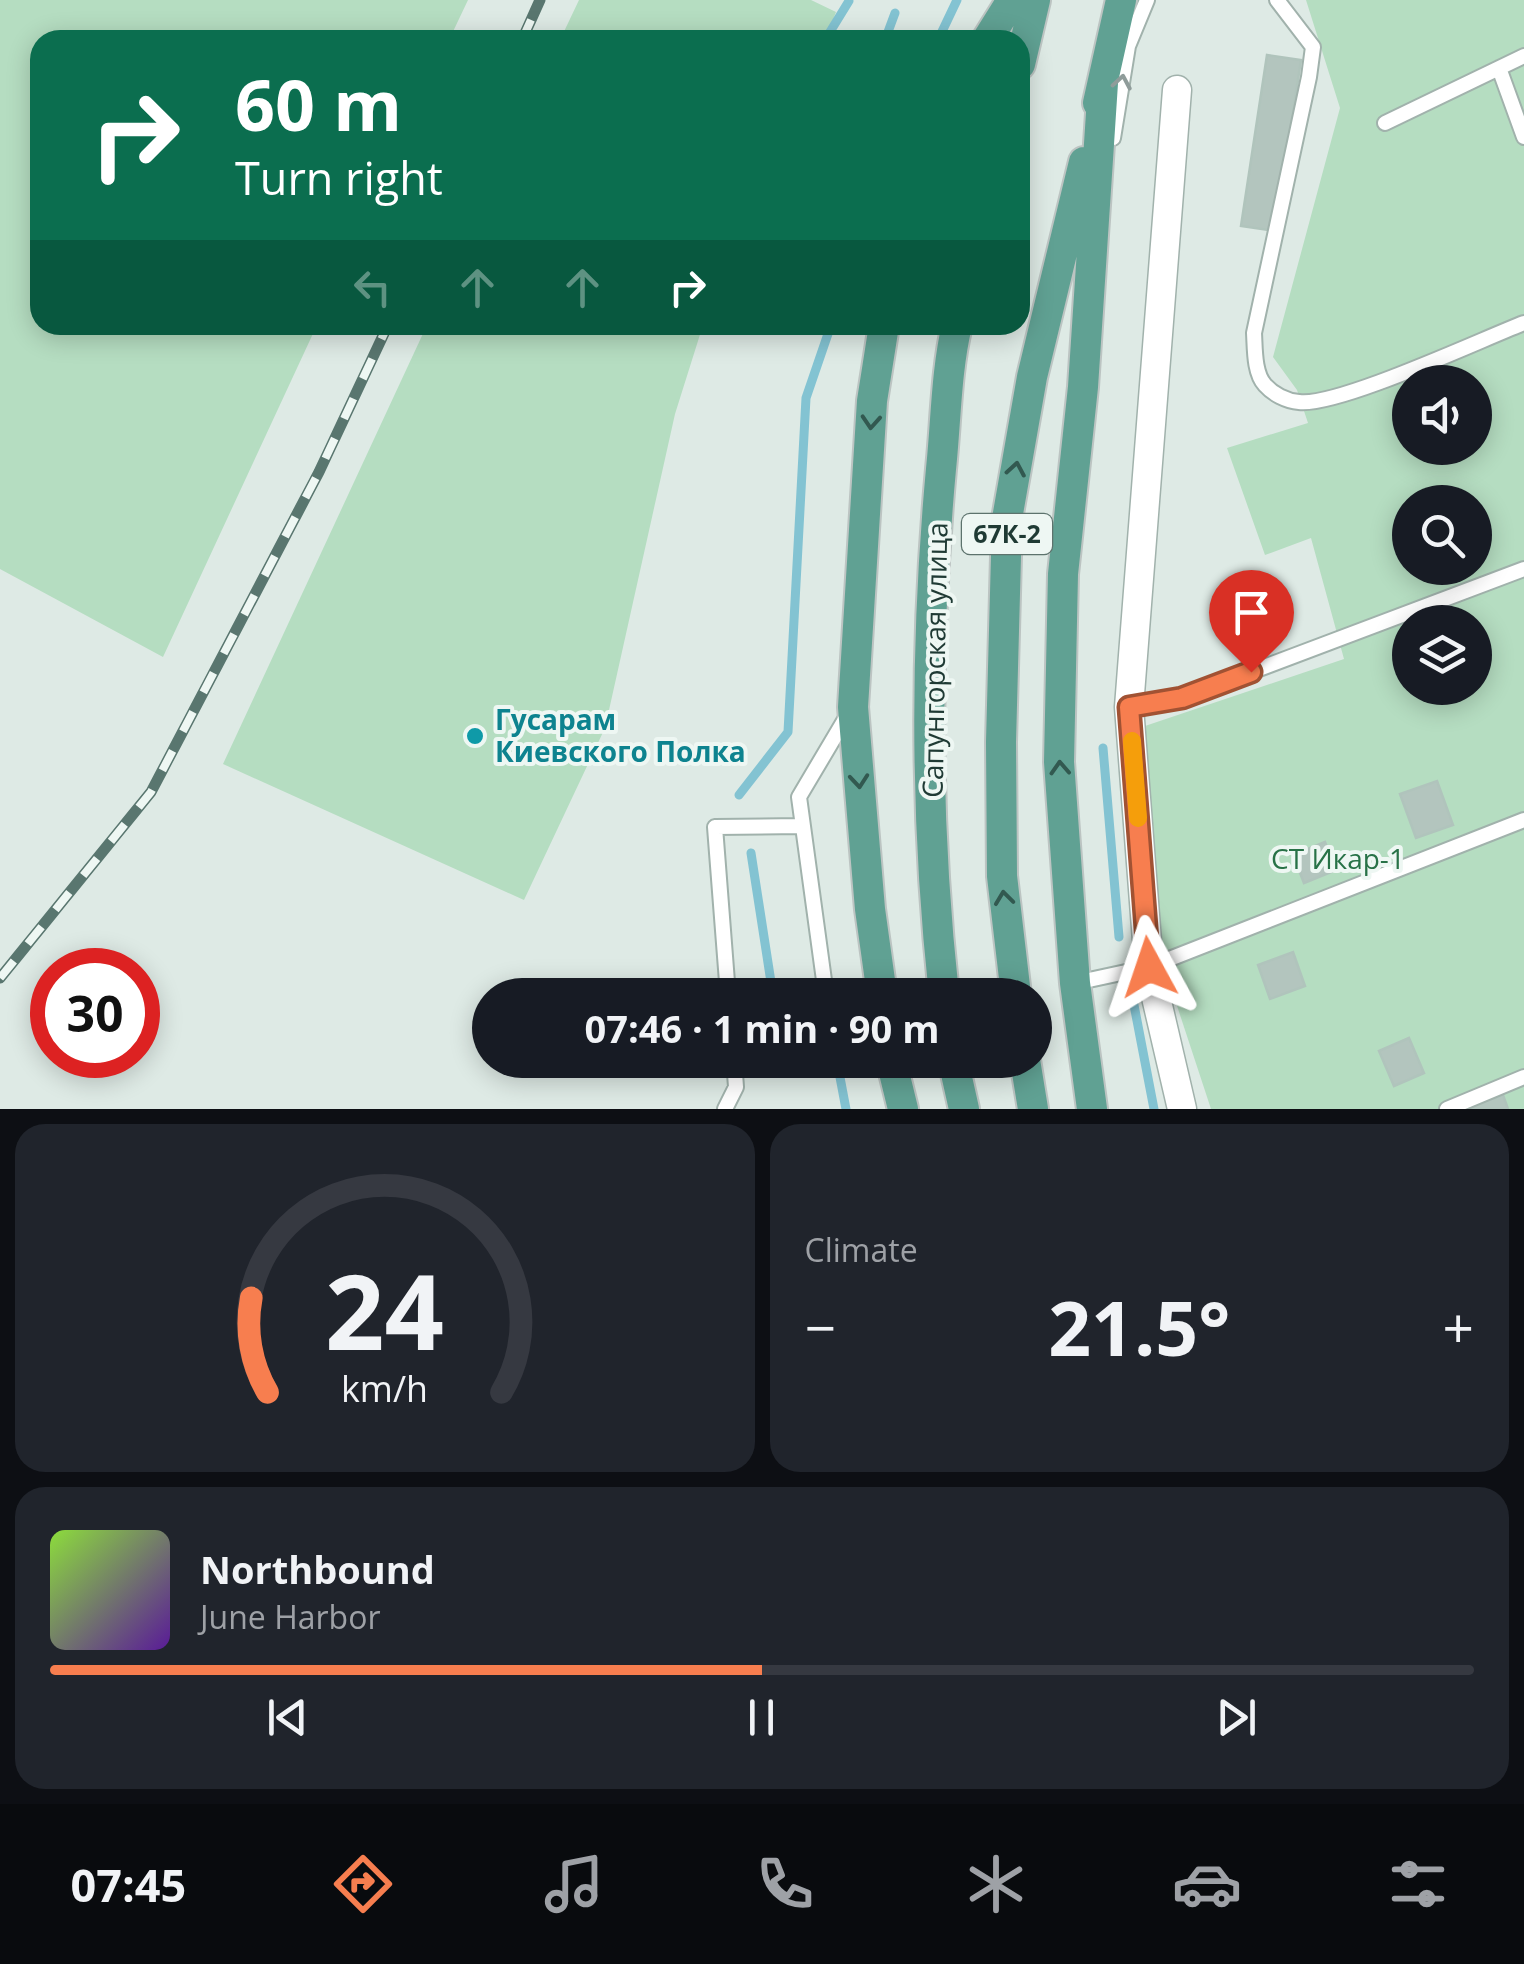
<!DOCTYPE html>
<html lang="en">
<head>
<meta charset="utf-8">
<style>
  :root { --surface:#171b24; --page:#20242c; --text:#f1f3f6; --muted:#9ea1a6; --line:#363941; --accent:#f77e4f }
  body { margin:0; font-family:"Open Sans",sans-serif; background:var(--page); color:var(--text); height:100vh; display:flex; flex-direction:column; font-size:38px; white-space:nowrap }
  * { box-sizing:border-box; margin:0 }
  p { font-size:32px; color:var(--muted) }
  .icon { flex:none; width:55px; height:55px; fill:none; stroke:currentColor; stroke-width:2; stroke-linecap:round; stroke-linejoin:round }
  .map { position:relative; height:1109px; overflow:hidden }
  .details { display:flex; flex-direction:column; gap:15px; padding:15px; background:#0d0f14; flex:1 }
  .details>* { flex:none }
  .banner { position:absolute; left:30px; top:30px; width:1000px; height:305px; border-radius:30px; box-shadow:0 5px 25px #0003; background:#0b6e4f; color:#fff; overflow:hidden }
  .buttons { position:absolute; left:1392px; top:365px; display:grid; gap:20px }
  .buttons a { display:grid; place-items:center; width:100px; height:100px; border-radius:50%; background:var(--surface); box-shadow:0 5px 25px #0003; font-size:50px }
  .speed { position:absolute; left:30px; top:948px; display:flex; gap:20px; font-size:50px; font-weight:700; text-align:center }
  .speed>* { display:grid; place-content:center; width:130px; height:130px; border-radius:50%; background:var(--surface); box-shadow:0 5px 25px #0003; line-height:1 }
  .speed .limit { border:15px solid #d22; background:#fff; color:#111 }
  .pin { position:absolute; display:grid; place-items:center; width:85px; height:85px; color:#fff; margin:-102px -42px; border-radius:50% 50% 50% 0; rotate:-45deg; box-shadow:0 0 10px #0007 }
  .pin .icon { rotate:45deg }
  .me { position:absolute; width:110px; margin:-55px; rotate:355deg; stroke-linejoin:round; filter:drop-shadow(0 0 8px #0008) }
  .turn { display:flex; align-items:center; gap:35px; height:210px; padding:0 40px; font-size:45px }
  .turn .icon { width:130px; height:130px; stroke-width:2.5 }
  .turn b { display:block; font-size:70px; line-height:85px }
  .lanes { display:flex; align-items:center; height:95px; padding:0 40px; background:#0003; justify-content:center; gap:50px; direction:ltr }
  .lanes .off { opacity:.35 }
  .big { font-size:75px; font-weight:700; line-height:1.1 }
  .details .widget { flex:1; display:flex; flex-direction:column; justify-content:center; gap:15px; min-width:0; padding:0 35px; border-radius:30px; background:var(--page) }
  .details .dial { align-items:center; gap:0 }
  .dial svg { height:260px; overflow:visible; fill:none; stroke:var(--line); stroke-width:7; stroke-linecap:round; text-anchor:middle }
  .dial text { fill:var(--text); stroke:none }
  .song { display:flex; align-items:center; gap:30px }
  .cover { width:120px; height:120px; border-radius:15px; background:linear-gradient(135deg,hsl(90 70% 55%),hsl(270 70% 35%)) }
  .played { height:10px; border-radius:5px; background:linear-gradient(90deg,var(--accent) 50%,var(--line) 50%) }
  .keys { display:flex; justify-content:space-around; direction:ltr }
  .heat { display:flex; justify-content:space-between; align-items:center; font-size:55px; direction:ltr }
  .details .tiles { flex:1; display:grid; gap:15px; grid-template-columns:1fr 1fr }
  .widget:last-child { grid-column:span 2 }
  .trip { position:absolute; left:472px; top:978px; width:580px; height:100px; border-radius:50px; background:var(--surface); box-shadow:0 5px 25px #0003; font-weight:700; line-height:100px; text-align:center }
  .tabs { display:flex; height:160px; justify-content:space-around; align-items:center; background:#090b0e; color:var(--muted) }
  .tabs .icon { width:70px; height:70px }
  .tabs .current { color:var(--accent) }
  .tabs b { font-size:45px; color:var(--text) }
  .map>svg:first-child { display:block }
</style>
</head>
<body>
<div class="map">
<svg width="1524" height="1109" viewBox="0 0 1524 1109">
  <rect width="100%" height="100%" fill="#deeae5"/>
  <!-- green -->
  <path fill="#b5ddc1" fill-rule="evenodd" d="M0,0h468l-19,40h-409v285h277l-154,332 -163,-88z
    M579,0h232l25,12 -11,28h-265z
    M1306,0h218v1109h-313l-55,-167 -11,-216 199,-67 -33,-121 -46,17 -38,-107 81,-25 -11,-33 -24,-33 67,-249zM1410,382h65v66h-65zM1410,502h65v66h-65zM1410,622h65v66h-65z
    M427,325h276l-28,89 -70,314 -81,172 -301,-136z"/>
  <g fill="none" stroke-linecap="round" stroke-linejoin="round">
    <!-- stream -->
    <path stroke="#83c3d2" stroke-width="9" d="M825,40l24,-39
      M885,40l10,-27
      M938,40l19,-40
      M1103,748l16,189
      M739,795l49,-63 18,-334 25,-73
      M751,853l22,142
      M1134,1005l20,104
      M824,1060l15,12 7,37"/>
  </g>
  <!-- building -->
  <path fill="#b3c5be" stroke="#b0c4bc" stroke-width="2.5" d="M1267,55l34,5 -26,171 -34,-5z
    M1437,781l16,44 -37,13 -16,-44z
    M1325,842l11,28 -32,13 -11,-28z
    M1293,952l12,34 -35,13 -12,-34z
    M1409,1038l15,35 -30,13 -15,-35z
    M1503,1095l5,14h-43v-1z"/>
  <g fill="none" stroke-linecap="round" stroke-linejoin="round">
    <!-- lane casing -->
    <g stroke="#a1b2ac" stroke-width="18">
      <path id="lane" d="M1277,0l36,47 -4,30 -55,256c1,16 0,40 11,52 8,9 21,16 34,17 38,5 181,-62 225,-79
        M1499,68l25,69
        M1385,123l139,-67
        M1113,138l15,-92 19,-46
        M1129,707l53,-9 342,-129
        M1075,983l74,-16 375,-147
        M728,995l-13,-168 86,-1
        M826,995l-27,-198 48,-81
        M725,1109l11,-22 -2,-27
        M1447,1109l77,-32"/>
    </g>
    <!-- street casing -->
    <g stroke="#a1b2ac" stroke-width="31">
      <path id="street" d="M1177,90l-48,617 20,260 33,142"/>
    </g>
    <!-- primary casing -->
    <g stroke="#bcc4c2" stroke-width="34">
      <path id="primary" d="M987,40l25,-40
        M1020,64l15,-64
        M1098,103l23,-103
        M882,995l-12,-86 -17,-202 19,-306 12,-76
        M944,995c-19,-174 -19,-352 -3,-526 5,-47 5,-98 16,-144
        M1016,995l-14,-119 -1,-134 6,-223 25,-142 52,-215
        M891,1060l12,49
        M953,1060l11,49
        M1025,1060l8,49
        M1092,1109l-17,-126 -16,-221 4,-188 20,-187 20,-304"/>
    </g>
    <!-- lane -->
    <use href="#lane" stroke="#fff" stroke-width="14"/>
    <!-- street -->
    <use href="#street" stroke="#fff" stroke-width="28"/>
    <!-- primary -->
    <use href="#primary" stroke="#60a193" stroke-width="30"/>
    <!-- rail casing -->
    <g stroke="#59766f" stroke-width="11">
      <path id="rail" d="M522,40l18,-40
        M0,978l151,-186 168,-320 69,-147"/>
    </g>
    <!-- rail -->
    <use href="#rail" stroke="#eef7f3" stroke-width="8" stroke-dasharray="22" stroke-linecap="butt"/>
  </g>
  <!-- one-way arrows -->
  <defs><path id="oneway-chevron" d="M-2-3.5L2.5 0L-2 3.5" fill="none" stroke-width="1.6" stroke-linecap="round" stroke-linejoin="round" transform="scale(2.5)"/></defs>
  <use stroke="#8f9c9a" href="#oneway-chevron" transform="translate(1122 82) rotate(-80)"/>
  <g stroke="#325950">
    <use href="#oneway-chevron" transform="translate(871 422) rotate(94)"/>
    <use href="#oneway-chevron" transform="translate(1016 469) rotate(-80)"/>
    <use href="#oneway-chevron" transform="translate(1060 768) rotate(-93)"/>
    <use href="#oneway-chevron" transform="translate(859 781) rotate(85)"/>
    <use href="#oneway-chevron" transform="translate(1004 898) rotate(-97)"/>
  </g>
  <g fill="none" stroke-linecap="round" stroke-linejoin="round">
    <!-- route casing -->
    <g stroke="#a15233" stroke-width="25">
      <path id="route" d="M1149,967l-20,-260 53,-9 69,-26"/>
    </g>
    <!-- route -->
    <use href="#route" stroke="#f77e4f" stroke-width="18"/>
    <!-- slow -->
    <path stroke="#f59e0b" stroke-width="18" d="M1132,741l6,77"/>
  </g>
  <!-- markers -->
  <circle fill="#0f9aa8" stroke="#eef7f3" stroke-width="4" cx="475" cy="736" r="10"/>
  <g text-anchor="middle" stroke-width="8" stroke-linejoin="round" paint-order="stroke">
    <!-- shield labels -->
    <rect fill="#eef7f3" stroke="#5d736d" stroke-width="2.5" x="962" y="514" width="90" height="40" rx="8"/>
    <g font-size="25" font-weight="bold" fill="#1f3a34">
      <text x="1007" y="543">67К-2</text>
    </g>
    <!-- street labels -->
    <g font-size="28" fill="#1f3a34" stroke="#eef7f3">
      <text transform="translate(935 660) rotate(-89)" y="10">Сапунгорская улица</text>
    </g>
    <!-- culture labels -->
    <g font-size="28" font-weight="bold" fill="#0d838f" stroke="#eef7f3" text-anchor="start">
      <text x="495" y="730">Гусарам<tspan x="495" dy="32">Киевского Полка</tspan></text>
    </g>
    <!-- park labels -->
    <g font-size="28" fill="#287247" stroke="#eef7f3">
      <text x="1338" y="869">СТ Икар-1</text>
    </g>
  </g>
</svg>
<div class="buttons">
<a><svg class="icon" aria-label="sound" viewBox="0 0 24 24"><path d="M4 9h4l5-4v14l-5-4H4zM17 9q2 3 0 6"/></svg></a>
<a><svg class="icon" aria-label="search" viewBox="0 0 24 24"><circle cx="10" cy="10" r="6"/><path d="M15 15l6 6"/></svg></a>
<a><svg class="icon" aria-label="layers" viewBox="0 0 24 24"><path d="M12 4l9 5-9 5-9-5zM3 14l9 5 9-5"/></svg></a>
</div>
<div class="speed"><div class="limit">30</div></div>
<div class="pin" style="left:1251px;top:672px;background:#d93025"><svg class="icon" aria-label="arrive" viewBox="0 0 24 24"><path d="M6 21V4h12l-3 4 3 4H6"/></svg></div>
<svg class="me" style="left:1149px;top:967px" viewBox="-20 -20 40 40"><path d="M0-17L14 15 0 8-14 15z" fill="#f77e4f" stroke="#fff" stroke-width="4"/></svg>
<div class="trip">07:46 · 1 min · 90 m</div>
<div class="banner">
<div class="turn"><svg class="icon" aria-label="right" viewBox="0 0 24 24"><path d="M7 20v-9h11M14 6l5 5-5 5"/></svg><div><b>60 m</b>Turn right</div></div>
<div class="lanes"><svg class="icon off" aria-label="left" viewBox="0 0 24 24"><path d="M17 20v-9H6M10 6l-5 5 5 5"/></svg><svg class="icon off" aria-label="ahead" viewBox="0 0 24 24"><path d="M12 20V5M6 11l6-6 6 6"/></svg><svg class="icon off" aria-label="ahead" viewBox="0 0 24 24"><path d="M12 20V5M6 11l6-6 6 6"/></svg><svg class="icon" aria-label="right" viewBox="0 0 24 24"><path d="M7 20v-9h11M14 6l5 5-5 5"/></svg></div>
</div>
</div>
<section class="details">
<div class="tiles">
<div class="widget dial"><svg viewBox="0 0 100 80">
<path d="M14 69A42 42 0 1 1 86 69"/>
<path d="M14 69A42 42 0 0 1 9 40" stroke="#f77e4f"/>
<text x="50" y="56" font-size="32" font-weight="700">24</text>
<text x="50" y="72" font-size="11">km/h</text>
</svg></div>
<div class="widget"><p>Climate</p>
<div class="heat"><a>−</a><b class="big">21.5°</b><a>+</a></div>
</div>
<div class="widget">
<div class="song"><i class="cover"></i><div><b>Northbound</b><p>June Harbor</p></div></div>
<div class="played"></div>
<div class="keys"><svg class="icon" aria-label="previous" viewBox="0 0 24 24"><path d="M18 5L8 12l10 7zM5 5v14"/></svg><svg class="icon" aria-label="pause" viewBox="0 0 24 24"><path d="M8 5v14M16 5v14"/></svg><svg class="icon" aria-label="next" viewBox="0 0 24 24"><path d="M6 5l10 7-10 7zM19 5v14"/></svg></div>
</div>
</div>
</section>
<nav class="tabs">
<b>07:45</b>
<svg class="icon current" aria-label="directions" viewBox="0 0 24 24"><path d="M12 3l9 9-9 9-9-9zM9 14v-3h6M13 9l2 2-2 2"/></svg>
<svg class="icon" aria-label="music" viewBox="0 0 24 24"><path d="M9 18V5l10-2v13"/><circle cx="6" cy="18" r="3"/><circle cx="16" cy="16" r="3"/></svg>
<svg class="icon" aria-label="phone" viewBox="0 0 24 24"><path d="M5 4h4l2 5-3 2q2 4 5 5l2-3 5 2v4C11 20 4 13 5 4z"/></svg>
<svg class="icon" aria-label="climate" viewBox="0 0 24 24"><path d="M12 3v18M4 7l16 10M4 17L20 7"/></svg>
<svg class="icon" aria-label="car" viewBox="0 0 24 24"><path d="M5 17H2v-5l4-1 3-4h7l3 4 3 1v5h-3M9 17h6M6 11h13"/><circle cx="7" cy="17" r="2"/><circle cx="17" cy="17" r="2"/></svg>
<svg class="icon" aria-label="filters" viewBox="0 0 24 24"><path d="M4 7h16M4 17h16"/><circle cx="9" cy="7" r="2"/><circle cx="15" cy="17" r="2"/></svg>
</nav>
</body>
</html>
